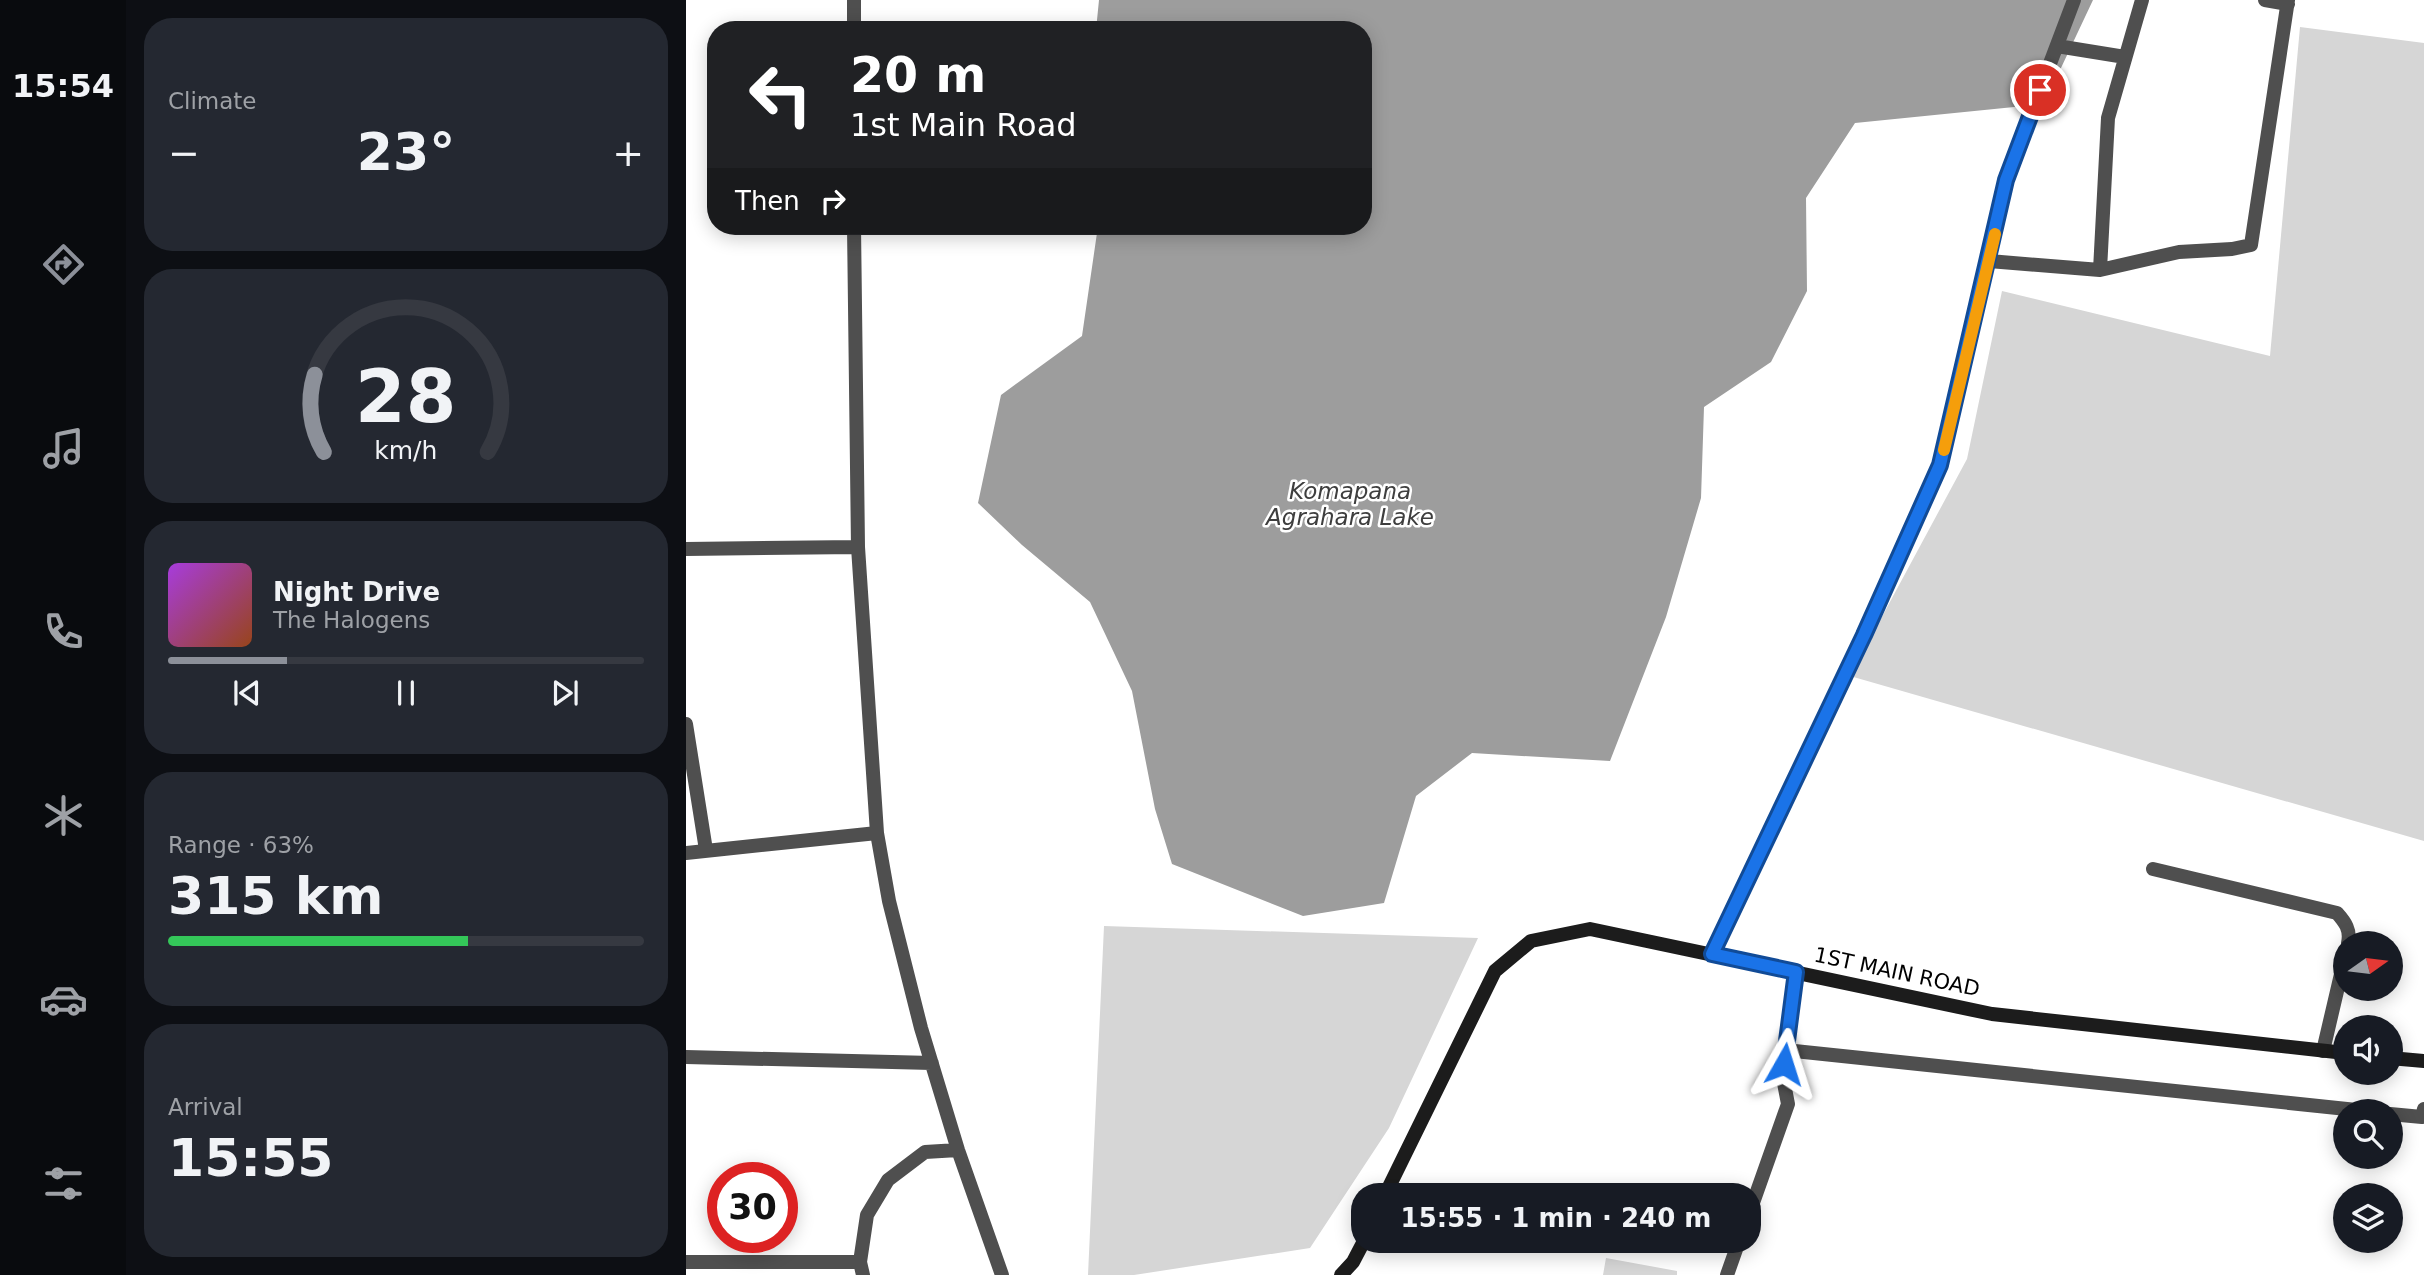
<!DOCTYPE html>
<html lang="en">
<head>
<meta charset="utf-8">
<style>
  :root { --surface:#171b24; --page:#242831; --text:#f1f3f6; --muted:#9ea1a6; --line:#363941; --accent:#8c9099 }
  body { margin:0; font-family:"DejaVu Sans",sans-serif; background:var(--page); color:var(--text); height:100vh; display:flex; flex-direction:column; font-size:26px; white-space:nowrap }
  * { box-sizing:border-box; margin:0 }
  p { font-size:23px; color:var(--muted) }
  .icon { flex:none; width:38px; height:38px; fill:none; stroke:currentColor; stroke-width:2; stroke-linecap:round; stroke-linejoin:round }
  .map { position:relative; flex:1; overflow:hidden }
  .side { display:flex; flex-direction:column; gap:18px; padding:18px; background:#0d0f14; width:560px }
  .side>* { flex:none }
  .top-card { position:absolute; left:21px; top:21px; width:665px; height:214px; border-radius:28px; box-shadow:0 4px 18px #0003; background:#202124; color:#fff; overflow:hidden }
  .needle { width:46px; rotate:76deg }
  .tools { position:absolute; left:1647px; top:931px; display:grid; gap:14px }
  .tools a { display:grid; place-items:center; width:70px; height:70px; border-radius:50%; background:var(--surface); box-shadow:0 4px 18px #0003; font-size:35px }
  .speed { position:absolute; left:21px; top:1162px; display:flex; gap:14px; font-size:35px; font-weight:700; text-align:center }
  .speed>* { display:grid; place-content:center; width:91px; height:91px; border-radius:50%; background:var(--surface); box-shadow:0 4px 18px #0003; line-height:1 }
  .speed .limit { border:10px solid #d22; background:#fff; color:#111 }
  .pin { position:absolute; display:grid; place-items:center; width:60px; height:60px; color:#fff; margin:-30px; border:4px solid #fff; border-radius:50%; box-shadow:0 2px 7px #0007 }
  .me { position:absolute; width:77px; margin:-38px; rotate:6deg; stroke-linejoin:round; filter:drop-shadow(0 0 5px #0008) }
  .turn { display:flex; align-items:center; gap:24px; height:147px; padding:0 28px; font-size:32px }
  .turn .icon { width:91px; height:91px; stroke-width:2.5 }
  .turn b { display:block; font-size:49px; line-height:60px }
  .then { display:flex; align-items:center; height:66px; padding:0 28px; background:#0003; gap:14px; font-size:26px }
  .big { font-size:52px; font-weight:700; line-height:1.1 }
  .side .tile { flex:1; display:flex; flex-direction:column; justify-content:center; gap:10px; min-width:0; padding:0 24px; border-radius:28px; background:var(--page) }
  .side .dial { align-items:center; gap:0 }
  .dial svg { height:182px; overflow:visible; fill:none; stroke:var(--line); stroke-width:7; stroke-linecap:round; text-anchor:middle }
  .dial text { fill:var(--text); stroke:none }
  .song { display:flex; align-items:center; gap:21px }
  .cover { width:84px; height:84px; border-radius:10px; background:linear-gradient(135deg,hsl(280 70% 55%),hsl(20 70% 35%)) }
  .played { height:7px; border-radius:4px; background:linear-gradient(90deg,var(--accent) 25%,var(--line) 25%) }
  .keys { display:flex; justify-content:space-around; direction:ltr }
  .heat { display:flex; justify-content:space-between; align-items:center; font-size:38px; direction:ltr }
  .charge { height:10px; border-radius:5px; background:linear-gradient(90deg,#34c759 63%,var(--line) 0) }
  .trip { position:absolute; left:665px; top:1183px; width:410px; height:70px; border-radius:28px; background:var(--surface); box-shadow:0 4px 18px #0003; font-weight:700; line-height:70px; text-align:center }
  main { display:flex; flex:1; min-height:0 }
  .menu { display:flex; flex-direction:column; width:126px; justify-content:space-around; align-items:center; background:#090b0e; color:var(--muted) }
  .menu .icon { width:49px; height:49px }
  .menu .selected { color:var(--accent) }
  .menu b { font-size:32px; color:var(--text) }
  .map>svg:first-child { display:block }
</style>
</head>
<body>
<main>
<nav class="menu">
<b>15:54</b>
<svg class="icon selected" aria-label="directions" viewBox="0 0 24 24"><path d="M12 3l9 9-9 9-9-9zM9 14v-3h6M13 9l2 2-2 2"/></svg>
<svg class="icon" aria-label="music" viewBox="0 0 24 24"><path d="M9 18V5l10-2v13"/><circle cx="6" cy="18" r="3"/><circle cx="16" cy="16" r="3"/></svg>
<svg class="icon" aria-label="phone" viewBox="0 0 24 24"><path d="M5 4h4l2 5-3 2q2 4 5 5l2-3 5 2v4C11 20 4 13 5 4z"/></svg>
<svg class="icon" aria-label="climate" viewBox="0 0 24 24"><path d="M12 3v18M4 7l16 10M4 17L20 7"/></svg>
<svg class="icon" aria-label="car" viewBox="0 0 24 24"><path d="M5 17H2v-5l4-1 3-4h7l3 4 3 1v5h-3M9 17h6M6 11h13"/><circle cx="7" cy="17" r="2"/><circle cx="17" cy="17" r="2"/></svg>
<svg class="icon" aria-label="filters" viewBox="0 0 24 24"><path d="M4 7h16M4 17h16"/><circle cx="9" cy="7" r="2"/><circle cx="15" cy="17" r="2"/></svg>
</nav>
<section class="side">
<div class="tile"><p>Climate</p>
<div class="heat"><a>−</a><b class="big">23°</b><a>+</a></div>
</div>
<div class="tile dial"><svg viewBox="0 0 100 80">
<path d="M14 69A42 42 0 1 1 86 69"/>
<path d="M14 69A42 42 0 0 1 10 35" stroke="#8c9099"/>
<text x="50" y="56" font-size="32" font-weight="700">28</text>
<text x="50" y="72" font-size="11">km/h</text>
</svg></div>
<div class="tile">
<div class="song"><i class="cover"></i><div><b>Night Drive</b><p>The Halogens</p></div></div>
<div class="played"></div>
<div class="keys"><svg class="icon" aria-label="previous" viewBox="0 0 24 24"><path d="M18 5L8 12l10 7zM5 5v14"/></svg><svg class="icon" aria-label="pause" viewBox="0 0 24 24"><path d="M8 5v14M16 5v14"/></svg><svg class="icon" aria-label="next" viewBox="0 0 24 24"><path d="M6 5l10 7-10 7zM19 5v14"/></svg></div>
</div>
<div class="tile"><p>Range · 63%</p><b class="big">315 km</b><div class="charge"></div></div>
<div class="tile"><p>Arrival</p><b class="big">15:55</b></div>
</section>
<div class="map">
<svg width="1738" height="1275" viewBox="0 0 1738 1275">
  <rect width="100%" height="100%" fill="#fff"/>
  <!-- green -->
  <path fill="#d6d6d6" d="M1614,27l124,16v798l-574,-165 117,-217 35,-168 268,65z
    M418,926l374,12 -89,190 -79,120 -176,27h-46z
    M920,1258l71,13v4h-74z"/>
  <!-- water -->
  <path fill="#9d9d9d" d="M413,0h994l-49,104 -189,19 -49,75 1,93 -36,71 -67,45 -3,91 -35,119 -56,144 -138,-8 -56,43 -32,107 -81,13 -131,-52 -17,-55 -23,-118 -42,-89 -68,-57 -44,-42 23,-108 81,-59 16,-110h265v-196h-267z"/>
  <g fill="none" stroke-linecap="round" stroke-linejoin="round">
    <!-- street -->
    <path stroke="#4f4f4f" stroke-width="14" d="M1579,0l23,4
      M168,30v-30
      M1371,46l68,11
      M168,226l4,321 19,286 12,68 32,127 37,122 44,125
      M1303,261l111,9 79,-18 53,-3 19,-4 37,-245
      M1414,270l8,-152 34,-118
      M0,549l172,-2
      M0,724l20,126
      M0,853l191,-20
      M1467,869l184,44c8,9 14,17 11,30
      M1026,954l152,-319 76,-170 66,-285 68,-180
      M1099,1050l581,61
      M1637,1051l22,-94
      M0,1057l246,6
      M1704,1114l32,3 2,-8
      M1062,1217l40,-113 -5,-26 13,-106
      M0,1262h174
      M177,1275l-3,-13 7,-47 21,-35 37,-28 33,-2
      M1041,1275l12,-34"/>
    <!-- secondary -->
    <path stroke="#1c1c1c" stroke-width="14" d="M1704,1058l34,3
      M699,1195l110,-224 36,-30 59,-12 402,85 353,39
      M655,1275l12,-13 11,-21"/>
  </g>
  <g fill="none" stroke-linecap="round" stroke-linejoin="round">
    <!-- route casing -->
    <g stroke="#114b97" stroke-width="18">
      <path id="route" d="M1098,1064l12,-92 -84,-18 152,-319 76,-170 66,-285 34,-90"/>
    </g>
    <!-- route -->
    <use href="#route" stroke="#1a73e8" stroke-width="12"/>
    <!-- slow -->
    <path stroke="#f59e0b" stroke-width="12" d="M1258,450l51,-216"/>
  </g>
  <g text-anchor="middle" stroke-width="5" stroke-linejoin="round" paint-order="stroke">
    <!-- street labels -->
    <g font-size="21" fill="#000" stroke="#fff">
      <text transform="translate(1211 972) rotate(12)" y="7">1ST MAIN ROAD</text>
    </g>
    <!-- water labels -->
    <g font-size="23" font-style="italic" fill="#3e3e3e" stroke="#fff">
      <text x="664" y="499">Komapana<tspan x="664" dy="26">Agrahara Lake</tspan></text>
    </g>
  </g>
</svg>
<div class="tools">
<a><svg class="needle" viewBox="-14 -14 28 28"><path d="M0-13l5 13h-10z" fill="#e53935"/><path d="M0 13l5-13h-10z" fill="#9ea1a6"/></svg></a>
<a><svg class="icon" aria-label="sound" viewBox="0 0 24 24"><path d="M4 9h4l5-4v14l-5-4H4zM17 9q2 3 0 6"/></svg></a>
<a><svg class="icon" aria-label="search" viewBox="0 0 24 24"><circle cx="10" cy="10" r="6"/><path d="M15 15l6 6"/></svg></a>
<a><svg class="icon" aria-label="layers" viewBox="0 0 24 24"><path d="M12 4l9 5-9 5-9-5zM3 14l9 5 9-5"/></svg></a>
</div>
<div class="speed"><div class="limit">30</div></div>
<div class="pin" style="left:1354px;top:90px;background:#d93025"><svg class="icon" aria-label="arrive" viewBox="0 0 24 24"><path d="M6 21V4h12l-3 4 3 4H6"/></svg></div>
<svg class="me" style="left:1098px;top:1064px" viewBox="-20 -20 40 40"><path d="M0-17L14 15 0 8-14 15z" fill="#1a73e8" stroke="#fff" stroke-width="4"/></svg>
<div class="trip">15:55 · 1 min · 240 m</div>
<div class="top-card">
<div class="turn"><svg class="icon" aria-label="left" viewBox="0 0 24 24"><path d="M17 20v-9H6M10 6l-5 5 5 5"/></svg><div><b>20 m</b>1st Main Road</div></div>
<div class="then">Then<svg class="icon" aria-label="right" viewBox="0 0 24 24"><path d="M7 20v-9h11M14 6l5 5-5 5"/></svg></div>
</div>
</div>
</main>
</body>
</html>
